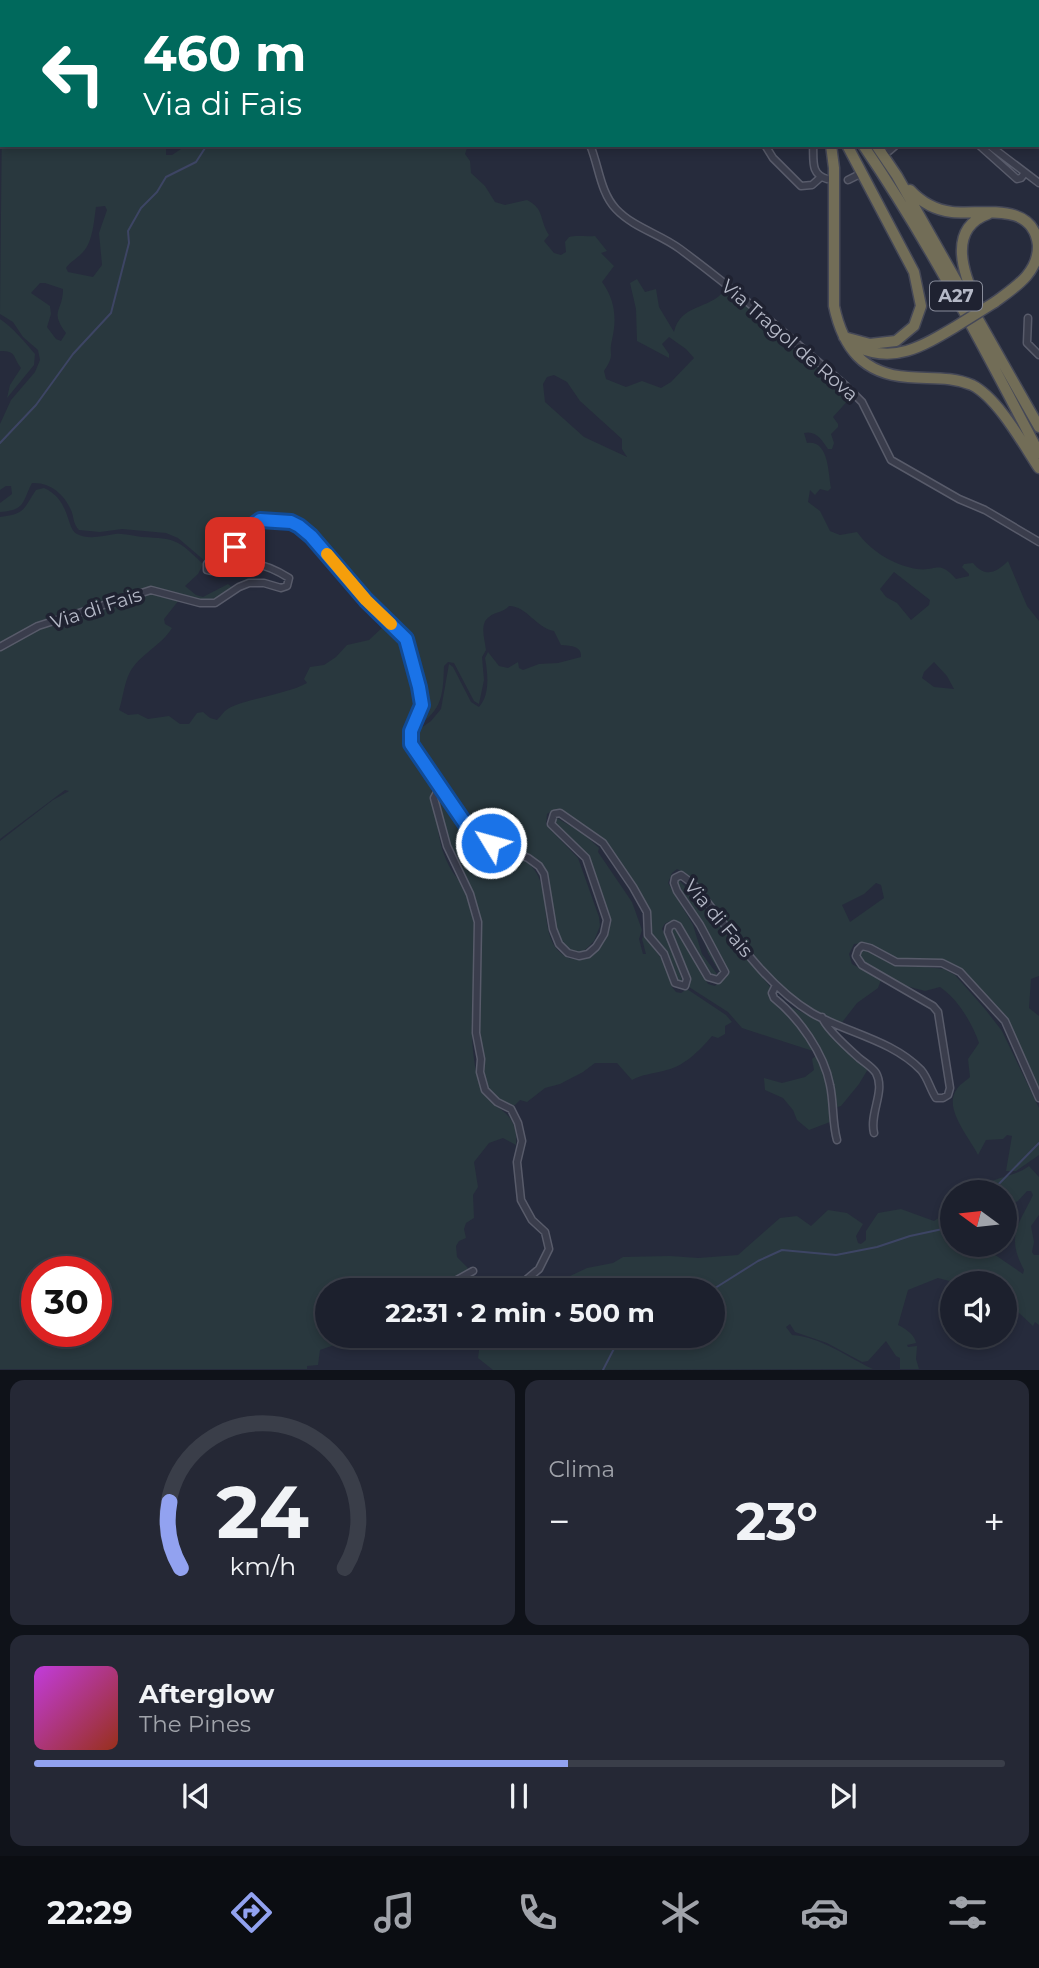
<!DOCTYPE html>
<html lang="it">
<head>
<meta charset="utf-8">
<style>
  :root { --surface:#1c202d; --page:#252835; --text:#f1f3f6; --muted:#a0a3aa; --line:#3a3e49; --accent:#92a2f0 }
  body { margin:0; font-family:Montserrat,sans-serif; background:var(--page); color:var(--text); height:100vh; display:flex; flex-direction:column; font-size:26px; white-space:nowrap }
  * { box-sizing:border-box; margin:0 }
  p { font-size:23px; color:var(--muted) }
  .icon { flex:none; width:38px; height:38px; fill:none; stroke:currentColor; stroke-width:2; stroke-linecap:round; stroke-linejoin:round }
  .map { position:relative; height:1370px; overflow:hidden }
  .panel { display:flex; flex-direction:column; gap:10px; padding:10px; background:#0f1219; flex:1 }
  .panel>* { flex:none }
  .top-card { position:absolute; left:0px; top:0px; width:1040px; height:147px; box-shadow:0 4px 10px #0003,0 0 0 2px var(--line); background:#00695c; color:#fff; overflow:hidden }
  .needle { width:46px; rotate:285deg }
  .tools { position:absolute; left:940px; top:1180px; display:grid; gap:14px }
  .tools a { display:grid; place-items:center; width:77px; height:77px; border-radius:50%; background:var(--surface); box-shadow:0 4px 10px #0003,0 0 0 2px var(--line); font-size:35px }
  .speed { position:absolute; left:21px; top:1256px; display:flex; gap:14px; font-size:35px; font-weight:700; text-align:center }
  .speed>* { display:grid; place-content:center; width:91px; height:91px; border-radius:50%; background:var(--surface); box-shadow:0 4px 10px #0003,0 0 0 2px var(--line); line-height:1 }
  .speed .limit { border:10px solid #d22; background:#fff; color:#111 }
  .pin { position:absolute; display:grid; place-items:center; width:60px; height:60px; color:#fff; margin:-30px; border-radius:14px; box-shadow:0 4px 10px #0006 }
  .me { position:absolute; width:77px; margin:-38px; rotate:307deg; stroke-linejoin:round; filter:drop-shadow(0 0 5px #0008) }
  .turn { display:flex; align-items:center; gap:24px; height:147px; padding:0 28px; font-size:32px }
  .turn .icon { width:91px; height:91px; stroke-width:2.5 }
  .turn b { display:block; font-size:49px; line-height:60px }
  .big { font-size:52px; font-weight:700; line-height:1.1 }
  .panel .tile { flex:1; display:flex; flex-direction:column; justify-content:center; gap:10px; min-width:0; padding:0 24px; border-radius:14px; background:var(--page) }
  .panel .dial { align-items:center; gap:0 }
  .dial svg { height:182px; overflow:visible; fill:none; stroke:var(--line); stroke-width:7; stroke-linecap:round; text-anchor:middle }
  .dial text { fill:var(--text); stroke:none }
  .song { display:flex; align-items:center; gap:21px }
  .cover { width:84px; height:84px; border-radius:10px; background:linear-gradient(135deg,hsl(290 70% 55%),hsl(10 70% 35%)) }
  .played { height:7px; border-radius:4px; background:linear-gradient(90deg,var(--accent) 55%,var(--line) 55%) }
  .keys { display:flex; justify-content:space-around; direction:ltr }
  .heat { display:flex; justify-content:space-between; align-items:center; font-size:38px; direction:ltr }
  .panel .tiles { flex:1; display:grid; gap:10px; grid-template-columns:1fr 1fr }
  .tile:last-child { grid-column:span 2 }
  .trip { position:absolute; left:315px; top:1278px; width:410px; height:70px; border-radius:35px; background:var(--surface); box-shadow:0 4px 10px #0003,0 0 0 2px var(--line); font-weight:700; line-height:70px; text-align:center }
  .tabs { display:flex; height:112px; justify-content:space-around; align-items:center; background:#0b0d12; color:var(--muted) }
  .tabs .icon { width:49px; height:49px }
  .tabs .on { color:var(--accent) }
  .tabs b { font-size:32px; color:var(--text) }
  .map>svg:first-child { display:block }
</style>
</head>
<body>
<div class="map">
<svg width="1039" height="1370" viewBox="0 0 1039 1370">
  <rect width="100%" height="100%" fill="#262b3c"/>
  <!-- green -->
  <path fill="#29383e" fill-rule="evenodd" d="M0,0h218l-216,2v78z
    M460,0h181l-181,2z
    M2,114v31h164v10h6l15,-10h281l-3,9 5,7 1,12 14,13 10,16 10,3 22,-5c18,9 12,20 22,35l-5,6 10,12 7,2 5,-3 -1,-10 4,-5c8,-2 17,0 26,-1l12,15 -6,2 13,13 -12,16c13,18 15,36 10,58 -4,16 4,13 -8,31l2,8 20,8 16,-6 19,7 10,-6 23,-24 -8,-9 -17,-12 -7,7 7,10v4l-32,-17 -1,-32 -6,-26 7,-4 8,13 11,-3 3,18 15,25c7,-29 34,-21 51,-42l51,38v10l4,7 4,3 17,2 50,47 -18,20 5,7v3l-7,7 3,9 -2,6h-4c-6,-9 -12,-19 -24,-16l3,10c22,-3 21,29 24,45l-3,3 -8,-2 -5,6 -5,-5 -2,12 12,9 10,20 10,4 17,-3c14,19 36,33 60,37 20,3 21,-10 39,10l13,-3v-2l-7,-7 2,-3 9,-1c12,15 23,10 35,-2l19,45 12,15v355l-8,3 -2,29 10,8v80l-32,-69 -39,-46 -31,-20 -47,-3 -24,-15 -12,1 -5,10 3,10 29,16 -3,8 -21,15 -17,22 -42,-20 -24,-22 -78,-93 -11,-17 -8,-4 -5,4 -4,10 25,42 9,29 15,20 -4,5 -40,-58c-5,0 -9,2 -11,8l7,13 14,41 -7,-2c-2,-19 -18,-30 -26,-47 -4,-8 -2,-18 -6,-26 -15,-32 -56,-88 -91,-98l-6,4 -1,11 32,33 21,59 1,9 -6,15 -11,11 -10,2 -13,-10 -21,-79 -63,-31 -29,-44 -8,-6 -22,-31 -6,-18 20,-14 10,-12 8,-45 4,3 18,35 8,5c11,-12 9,-33 6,-49l3,-6 11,14 9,2 10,-6 1,6 4,2 16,-6 19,-1 23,-6c1,-12 -12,-11 -20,-12l-7,-14c-18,-3 -27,-25 -45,-25 -6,7 -13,5 -20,11 -10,7 -4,23 -3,33l-4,7 2,23 -5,24 -5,-3 -20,-38 -6,-1 -4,4c-1,34 -3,46 -33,64l8,-16v-19l-14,-55 -104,-113 -38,-9 -9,2 -25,26 -24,15 -27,-23 -12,-5 -44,-4 -22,3 -21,-2c-6,-6 -5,-13 -8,-20 -7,-16 -21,-28 -39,-27 -10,19 -6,27 -32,29v-9l12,-9 -1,-8h-5l-6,4v-66l11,-24 24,-28 5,-12 -2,-10 -15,-13 -10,-15 -13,-8zM105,206l2,4 -8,23 3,32 -9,12 -25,-5 -2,-4c5,-7 12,-10 17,-16 10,-10 11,-32 13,-45zM40,283h5l18,6c0,23 -14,21 3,44l-5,8 -5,-2 -9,-12 4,-13 -1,-8 -19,-13zM554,375l13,7 13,19 42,38v10l5,8 -43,-20 -39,-35 -2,-18 4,-7zM894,572l36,28 -1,5 -18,15 -14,-17 -11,-6 -6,-8zM934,662l13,14 7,13 -20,-2 -12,-9 2,-6zM876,883l5,2 3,13 -34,24 -8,-17 22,-11z
    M0,319c13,9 25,23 35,35l-1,11 -27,33 3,-13 11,-17c-9,-12 -4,-17 -21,-17z
    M44,488c27,12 22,41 33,46 11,6 26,2 38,0 9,-1 17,2 27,3 35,2 35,2 61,27l-5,10 -13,12 11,9 7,2 25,-13 5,4c-6,4 -13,9 -20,12 -21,8 -44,-15 -66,-11l-101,33 -46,22v-127c26,-3 23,-8 36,-27z
    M153,593l26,7 -15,19 1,5 7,4c-11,18 -32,26 -42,44 -6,11 -7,26 -11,38l9,5 10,-1 10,5 21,-3 11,8h9l8,-11 6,-1 7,6 7,2c3,-3 5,-6 8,-9 12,-11 61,-16 82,-28l-3,-4 6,-12 14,-2 12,-8 11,-12 22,-5 15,-14 14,13 5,9 13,56 -11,28v11l25,37 2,14c5,20 5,44 13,63 10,26 26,28 29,62 5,55 -10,104 4,161 8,33 41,24 38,65l-13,-7 -14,5 -15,19 4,25 -5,8 1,23 -8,5 -2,6 2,9 -7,3 -3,5 1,11 11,11 -4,5 -28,17h-109v45h36l-43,15 -2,15 -11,1v3h-307v-528l53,-41 16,-9 -4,-1 -65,49v-190l47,-23zM37,1272h59v60h-59z
    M439,793c17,12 22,38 40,50 16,11 40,10 53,24 22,24 4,71 33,89 13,9 30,-2 36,-14 3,-8 4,-18 3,-27l-21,-57 -30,-33 2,-8 29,17 15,14 -1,4 34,50 10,28 -3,9 4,15h3l-4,-15 2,-4 22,30 6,22 4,5 5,1 6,-4 39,26 6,7 -7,4v8l-7,4 -6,-2c-13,15 -28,31 -49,35 -11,3 -20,3 -31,9l-15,-17h-22l-12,9 -23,12 -15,4 -18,14 -7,-2 -5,5h-14l-12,-8 -10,-36 -3,-155 -28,-50 -12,-59z
    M679,880l43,47 49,61 -2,5 3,5 25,26 19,28 -74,-24 -14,-16 -39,-25 -19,-59 5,1 33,55 7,2 8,-8 -15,-25 -9,-28 -23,-39v-4z
    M861,948l8,2 20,13 55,6 11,6 30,34 17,22 37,77v47l-23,16h-10l6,-35 -5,-1 -4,4 -17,1 -8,15c-7,-16 -36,-47 -21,-66 3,-5 9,-8 13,-12l-2,-18 11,-16c-7,-20 -21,-44 -39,-56l-15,4 -30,-8 -36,-21 -4,-8z
    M774,992l17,15 28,13 4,7 45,42 -9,15 -18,22 -4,1 -3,-2 -10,-44z
    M817,1055l8,17 5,50 -21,8 -12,-10 -4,-10 -10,-12 -18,-8 -1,-12 18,5 23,-6 9,-7 -2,-11z
    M1029,1166l10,11v38l-8,11 3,16 -2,10 2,3h5v70l-4,-3 -2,4 -15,-14 -13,-7 -1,-22h-47l-19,-5 -30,12 -10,35c7,3 17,10 18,18l-9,2 1,2 9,-1 -1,13 3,10h-19v-11l-4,-2 -10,-15 -18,20 -6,1 -35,-19 -32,-11 -5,-8 -4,3 6,8c29,2 55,22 81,34l-380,1 -15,-12 3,-23h231v-45h-148l6,-14 17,-8 26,-5 10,-6 47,-1 28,2 40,-3 42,-37 17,-2 14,10 17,-16 19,3 16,11 -7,12 2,7 3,1 5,-4v-9l12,-18 23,-4 33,12 18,-12v35h27l44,30 1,-4c-18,-34 -6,-44 9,-75l-2,-4h-4l-9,10 -13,6 -1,-15h-28c13,-16 38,-14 53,-26z"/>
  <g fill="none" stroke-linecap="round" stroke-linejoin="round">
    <!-- stream -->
    <path stroke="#3d4564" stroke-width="2" d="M560,2l1,-2
      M0,443l36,-38 37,-51 38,-41 18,-70 -1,-12 13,-23 16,-16 9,-15 30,-15 11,-17
      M991,1192l48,-49
      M712,1290l46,-29 24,-11 54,5 41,-8 33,-11 42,-9
      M603,1370l18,-35"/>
    <!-- canal -->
    <path stroke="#3d4564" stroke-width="6" d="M549,0l2,2
      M602,2l5,-2"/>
    <!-- street casing -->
    <g stroke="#585b6a" stroke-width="9">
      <path id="street" d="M344,0l3,2
        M833,0l2,2
        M896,0l1,2
        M590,145c9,21 10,47 26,64 18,19 44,25 64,40 58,43 112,90 166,137l16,16 29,58 68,39 26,11 54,32
        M765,145l8,13 28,28 11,-1 9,-8
        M813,145c1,15 -3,29 14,34
        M979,145l38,34 4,-1 3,-4
        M989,145l50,38
        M889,151l7,-6
        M848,180l10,-5
        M1028,318l-1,25 12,12
        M0,647l38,-21 113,-36 49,13h15l24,-16 10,-4h15l17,5 6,-2 2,-8c-14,-9 -33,-17 -49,-14 -13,2 -19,10 -33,6v-6l6,-6 22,-11 16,-20 9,-7 31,2 20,14 55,65 40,38 14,48 2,18 -11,26v13l62,91 55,23 11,8 5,8 9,55 6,15 9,9 11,3 9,-2 8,-7 8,-13 3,-14 -21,-62 -35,-34 3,-10 6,-1 43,30 30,44 14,25 1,23 16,19 11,29 10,3 2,-7 -19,-47 1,-5 5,-3 4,2 30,51 10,3 7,-8 -25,-47 -23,-34 -3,-8 1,-5 6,-3 12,9c35,43 71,101 119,129 35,20 80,27 109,57 7,8 9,19 15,28h7l5,-3 2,-7 -12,-76 -5,-6 -71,-41 -6,-9 2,-6 4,-4 8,2 26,14 46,1 18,9 45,49 34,77
        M441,785l-7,13 13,48 23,48 8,28 -2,111 5,26 -1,13 5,18 12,12 14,7 7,14 4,18 -5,21 4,38 11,20 13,12 4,17 -10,20 -25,21
        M776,985l-4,8 2,5c25,20 50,55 56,87 4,19 2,37 7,55
        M822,1017c3,10 28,33 37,41 6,5 13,9 17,15 10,18 -7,40 -2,60
        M439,1290l34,-19"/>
    </g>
    <!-- primary casing -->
    <g stroke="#434655" stroke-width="12">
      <path id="primary" d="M950,0l2,2
        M1038,89l1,1"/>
    </g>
    <!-- highway casing -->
    <g stroke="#454857" stroke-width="13">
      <path id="highway" d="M712,0l2,2
        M758,0l2,2
        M772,0l1,2
        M831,145l3,23v138c9,42 29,68 74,71 22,2 43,-1 64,8 26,13 51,59 67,83
        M863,145c67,98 121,203 176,308
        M876,145l21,31 142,251
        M910,190c11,12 25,20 42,22 30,3 81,-11 86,33 1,28 -24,43 -43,57
        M978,305c-14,-29 -32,-76 10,-91
        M844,337l26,7 26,-3 18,-15 7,-20 -7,-34 -67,-127
        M858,347c36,17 65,-1 97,-20"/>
    </g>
    <!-- street -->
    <use href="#street" stroke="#3a3d4c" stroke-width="6"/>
    <!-- primary -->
    <use href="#primary" stroke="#585c6c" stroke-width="10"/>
    <!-- highway -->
    <use href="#highway" stroke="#726d57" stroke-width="10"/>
    <!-- highway-bridge casing -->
    <g stroke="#454857" stroke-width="13" stroke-linecap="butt">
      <path id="highway-bridge" d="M955,327l40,-25"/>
    </g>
    <!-- highway-bridge -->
    <use href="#highway-bridge" stroke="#726d57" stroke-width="10"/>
  </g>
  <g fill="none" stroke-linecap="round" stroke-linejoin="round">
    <!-- route casing -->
    <g stroke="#114b97" stroke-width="18">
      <path id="route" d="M235,547l16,-20 9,-7 31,2 8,4 12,10 55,64 40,39 13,48 3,18 -11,26v13l62,91 18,8"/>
    </g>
    <!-- route -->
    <use href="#route" stroke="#1a73e8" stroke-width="12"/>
    <!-- slow -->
    <path stroke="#f59e0b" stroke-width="12" d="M327,554l39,46 25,24"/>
  </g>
  <g text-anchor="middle" stroke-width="7" stroke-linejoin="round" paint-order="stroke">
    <!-- shield labels -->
    <rect fill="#1f2231" stroke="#888c9a" stroke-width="2" x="930" y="281.5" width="52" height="29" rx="5"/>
    <g font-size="18" font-weight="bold" fill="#b5b9c7">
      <text x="956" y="302">A27</text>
    </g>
    <!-- street labels -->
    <g font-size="19" fill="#b5b9c7" stroke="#1f2231">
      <text transform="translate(790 340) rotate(41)" y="7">Via Tragol de Rova</text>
      <text transform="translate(96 608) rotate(-18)" y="7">Via di Fais</text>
      <text transform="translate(719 918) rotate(50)" y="7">Via di Fais</text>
    </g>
  </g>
</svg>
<div class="tools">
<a><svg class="needle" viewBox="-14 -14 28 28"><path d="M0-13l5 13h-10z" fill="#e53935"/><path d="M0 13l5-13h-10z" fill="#a0a3aa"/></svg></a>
<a><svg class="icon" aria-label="sound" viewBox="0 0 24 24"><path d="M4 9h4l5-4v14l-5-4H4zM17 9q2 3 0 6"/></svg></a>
</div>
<div class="speed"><div class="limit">30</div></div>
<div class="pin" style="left:235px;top:547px;background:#d93025"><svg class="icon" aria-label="arrive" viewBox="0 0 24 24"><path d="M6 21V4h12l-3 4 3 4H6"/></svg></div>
<svg class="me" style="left:491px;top:843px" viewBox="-20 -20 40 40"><circle r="17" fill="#1a73e8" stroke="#fff" stroke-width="3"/><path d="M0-11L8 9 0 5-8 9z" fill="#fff"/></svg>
<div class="trip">22:31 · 2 min · 500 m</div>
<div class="top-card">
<div class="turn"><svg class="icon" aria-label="left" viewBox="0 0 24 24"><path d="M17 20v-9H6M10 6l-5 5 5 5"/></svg><div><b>460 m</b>Via di Fais</div></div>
</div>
</div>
<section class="panel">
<div class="tiles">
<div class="tile dial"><svg viewBox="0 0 100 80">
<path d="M14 69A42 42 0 1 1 86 69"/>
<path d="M14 69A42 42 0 0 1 9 40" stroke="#92a2f0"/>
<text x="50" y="56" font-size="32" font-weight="700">24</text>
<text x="50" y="72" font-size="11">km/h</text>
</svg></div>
<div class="tile"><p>Clima</p>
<div class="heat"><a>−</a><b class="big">23°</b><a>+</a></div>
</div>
<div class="tile">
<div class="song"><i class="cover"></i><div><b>Afterglow</b><p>The Pines</p></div></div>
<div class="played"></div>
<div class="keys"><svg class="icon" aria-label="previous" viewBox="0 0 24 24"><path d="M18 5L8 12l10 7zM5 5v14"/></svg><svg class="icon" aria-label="pause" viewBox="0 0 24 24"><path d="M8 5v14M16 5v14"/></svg><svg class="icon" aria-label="next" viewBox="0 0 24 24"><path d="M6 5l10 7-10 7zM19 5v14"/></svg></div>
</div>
</div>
</section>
<nav class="tabs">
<b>22:29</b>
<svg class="icon on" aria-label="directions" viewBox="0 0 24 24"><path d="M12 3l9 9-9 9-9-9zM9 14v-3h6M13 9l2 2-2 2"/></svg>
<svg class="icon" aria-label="music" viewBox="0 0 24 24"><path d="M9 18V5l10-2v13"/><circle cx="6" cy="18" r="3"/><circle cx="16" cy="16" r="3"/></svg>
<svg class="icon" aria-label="phone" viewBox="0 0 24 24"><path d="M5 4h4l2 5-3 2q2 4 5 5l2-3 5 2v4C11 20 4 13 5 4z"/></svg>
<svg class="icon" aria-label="climate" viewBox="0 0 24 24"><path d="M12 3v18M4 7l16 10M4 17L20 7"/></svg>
<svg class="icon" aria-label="car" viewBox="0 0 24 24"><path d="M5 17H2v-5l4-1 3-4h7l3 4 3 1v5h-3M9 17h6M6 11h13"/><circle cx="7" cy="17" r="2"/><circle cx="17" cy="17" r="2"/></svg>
<svg class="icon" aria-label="filters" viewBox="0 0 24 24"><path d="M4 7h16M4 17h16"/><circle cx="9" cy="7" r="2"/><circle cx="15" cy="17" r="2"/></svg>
</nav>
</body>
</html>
